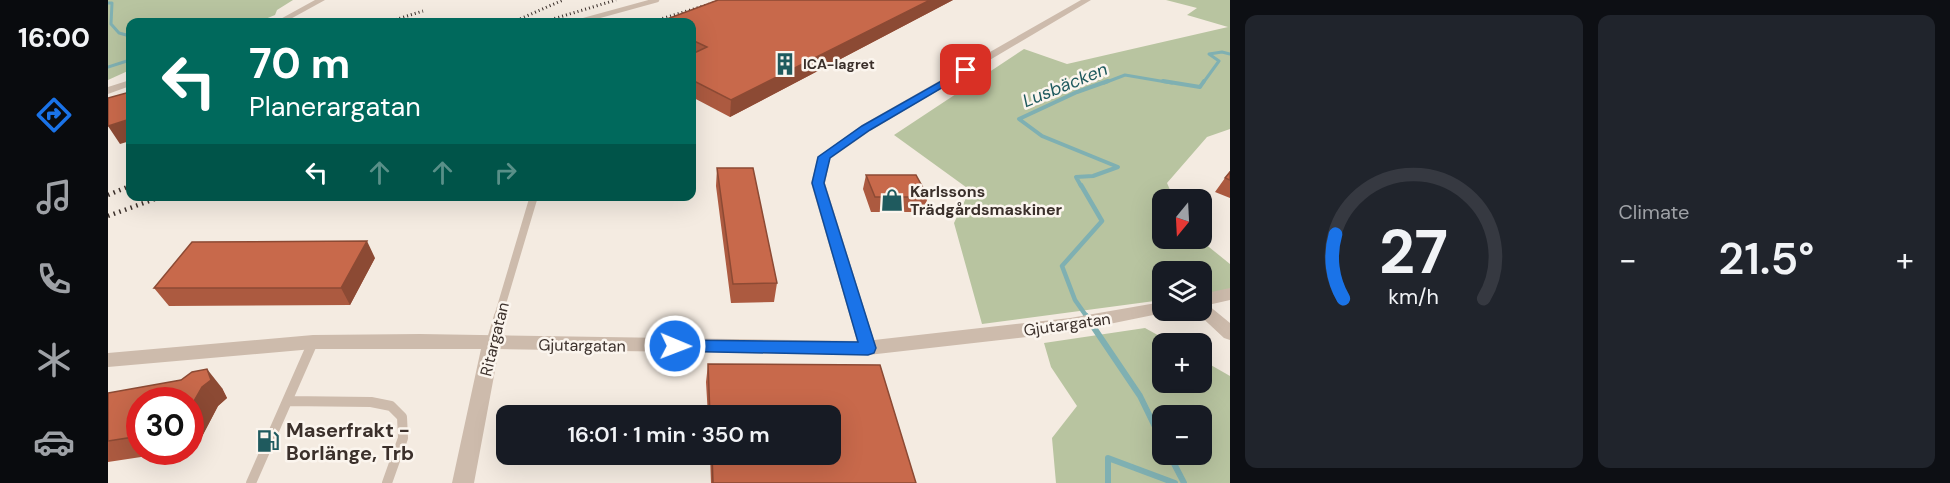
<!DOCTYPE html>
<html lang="en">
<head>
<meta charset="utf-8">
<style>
  :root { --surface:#171b24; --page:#20242c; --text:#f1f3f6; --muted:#9ea1a6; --line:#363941; --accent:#1a73e8 }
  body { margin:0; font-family:"DM Sans",sans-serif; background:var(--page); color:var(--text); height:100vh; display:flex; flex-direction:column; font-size:22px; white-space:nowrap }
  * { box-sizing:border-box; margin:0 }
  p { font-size:20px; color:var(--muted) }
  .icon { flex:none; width:33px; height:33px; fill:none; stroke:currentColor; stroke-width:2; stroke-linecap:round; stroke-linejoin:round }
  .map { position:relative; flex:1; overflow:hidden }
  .side { display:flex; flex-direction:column; gap:15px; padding:15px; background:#0d0f14; width:720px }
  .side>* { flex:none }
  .banner { position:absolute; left:18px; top:18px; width:570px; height:183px; border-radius:12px; box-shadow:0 6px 24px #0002; background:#00695c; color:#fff; overflow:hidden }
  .needle { width:39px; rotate:198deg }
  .buttons { position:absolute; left:1044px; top:189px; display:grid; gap:12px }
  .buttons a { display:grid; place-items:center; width:60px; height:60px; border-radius:12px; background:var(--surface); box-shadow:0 6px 24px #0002; font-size:30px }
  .speed { position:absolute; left:18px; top:387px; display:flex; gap:12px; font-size:30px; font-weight:700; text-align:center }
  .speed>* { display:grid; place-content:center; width:78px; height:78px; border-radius:50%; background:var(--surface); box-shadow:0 6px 24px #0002; line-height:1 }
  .speed .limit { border:9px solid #d22; background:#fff; color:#111 }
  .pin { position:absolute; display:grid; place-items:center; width:51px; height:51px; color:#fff; margin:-26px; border-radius:12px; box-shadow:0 3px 9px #0006 }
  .me { position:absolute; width:66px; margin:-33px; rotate:91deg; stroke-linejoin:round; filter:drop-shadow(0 0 4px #0008) }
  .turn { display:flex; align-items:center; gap:21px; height:126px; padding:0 24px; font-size:27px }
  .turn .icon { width:78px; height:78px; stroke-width:2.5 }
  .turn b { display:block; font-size:42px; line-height:51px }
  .lanes { display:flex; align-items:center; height:57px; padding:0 24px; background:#0003; justify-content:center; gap:30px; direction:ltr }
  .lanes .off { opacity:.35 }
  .big { font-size:45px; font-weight:600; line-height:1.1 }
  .side .widget { flex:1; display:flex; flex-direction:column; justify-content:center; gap:9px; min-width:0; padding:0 21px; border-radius:12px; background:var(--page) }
  .side .dial { align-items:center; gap:0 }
  .dial svg { height:156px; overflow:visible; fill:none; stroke:var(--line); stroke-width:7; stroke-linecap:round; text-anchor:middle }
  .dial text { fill:var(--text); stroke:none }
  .heat { display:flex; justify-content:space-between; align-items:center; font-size:33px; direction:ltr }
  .side .tiles { flex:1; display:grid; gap:15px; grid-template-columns:repeat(2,1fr) }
  .trip { position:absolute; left:388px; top:405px; width:345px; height:60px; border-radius:12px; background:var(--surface); box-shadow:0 6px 24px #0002; font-weight:600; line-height:60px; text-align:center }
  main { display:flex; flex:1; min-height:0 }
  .tab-bar { display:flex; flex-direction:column; width:108px; justify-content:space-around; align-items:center; background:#090b0e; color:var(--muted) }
  .tab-bar .icon { width:42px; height:42px }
  .tab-bar .selected { color:var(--accent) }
  .tab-bar b { font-size:27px; color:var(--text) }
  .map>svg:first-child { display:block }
</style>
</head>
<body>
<main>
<nav class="tab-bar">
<b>16:00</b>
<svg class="icon selected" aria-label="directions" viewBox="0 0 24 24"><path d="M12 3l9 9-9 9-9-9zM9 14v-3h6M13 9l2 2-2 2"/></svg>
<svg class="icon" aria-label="music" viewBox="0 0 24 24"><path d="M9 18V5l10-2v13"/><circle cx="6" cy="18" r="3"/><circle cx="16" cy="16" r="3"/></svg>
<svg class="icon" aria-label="phone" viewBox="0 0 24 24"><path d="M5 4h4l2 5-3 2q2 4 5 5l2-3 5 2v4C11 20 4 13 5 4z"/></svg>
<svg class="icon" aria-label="climate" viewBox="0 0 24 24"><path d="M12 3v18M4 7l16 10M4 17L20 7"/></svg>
<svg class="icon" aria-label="car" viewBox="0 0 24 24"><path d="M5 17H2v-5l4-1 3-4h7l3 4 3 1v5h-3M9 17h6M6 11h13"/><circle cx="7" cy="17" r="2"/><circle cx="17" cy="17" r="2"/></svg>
</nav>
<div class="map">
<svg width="1122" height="483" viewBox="0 0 1122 483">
  <rect width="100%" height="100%" fill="#f4ebe1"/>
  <!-- green -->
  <path fill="#b8c4a0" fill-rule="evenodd" d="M0,0h185l-16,10 -2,5 -17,7h-128v48l-22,10z
    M1058,0h64v129l-23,8 -40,46 7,16 -12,1v38l37,1 31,25v26l-28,4v-22h-40v28l-180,24 -28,-101 16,-33 -76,-55 130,-86 43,15 161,-37 -41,-12 10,-7z
    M1037,328l27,15 -10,1v38h40v-22l28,16v107h-174l-4,-45 25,-32 -26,-39 -7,-24zM1054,416h40v38h-40z"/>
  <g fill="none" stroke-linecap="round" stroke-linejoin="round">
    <!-- stream-far3 -->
    <path stroke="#7fb0b2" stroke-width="3" d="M0,3h4l-1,21 8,9 11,3
      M0,67l22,-7
      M996,83l21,-8 47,8
      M1095,83l16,-22 -10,-7 13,-2 8,2"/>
    <!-- stream-far2 -->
    <path stroke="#7fb0b2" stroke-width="4" d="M1055,81l37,6 4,-6
      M973,186l-5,-9 17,-1 25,-9 -76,-31 -23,-17 58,-27 31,-11"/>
    <!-- stream-far1 -->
    <path stroke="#7fb0b2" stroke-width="4.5" d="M973,185l21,36 -40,45 13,34 12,17"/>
    <!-- stream -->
    <path stroke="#7fb0b2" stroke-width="6" d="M978,316l54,80 22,45
      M1061,454l15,29
      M1000,483v-25l67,25"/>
    <!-- lane-far2 -->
    <path stroke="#cdbbac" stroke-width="4.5" d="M469,22l80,-22"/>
    <!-- lane-far1 -->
    <path stroke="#cdbbac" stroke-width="8" d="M390,317l36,-121"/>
    <!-- lane -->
    <path stroke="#cdbbac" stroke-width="10" d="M383,343l8,-27
      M179,401l84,1 20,4 11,11 1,21 -16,45
      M143,483l62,-141"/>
    <!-- street -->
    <path fill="#cdbbac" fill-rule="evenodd" d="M207,0h10l-40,22h-10z
      M973,0h10l-221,131 -40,28 -5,24 49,157 196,-22 92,-16v8h7l-1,2 -98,20 -202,23 -369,-6 -25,134h-22l29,-134h-168l-205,18v-14l205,-18 107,-1 437,7 -46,-158 7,-26 44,-32z
      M22,80v6l-22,8v-7z
      M1122,288v12l-22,5 22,18v17l-6,-2 -30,-28h8v-16z"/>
    <!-- rail-far1 -->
    <path stroke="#3b302b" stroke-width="3" stroke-dasharray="1 3" stroke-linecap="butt" d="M280,22l35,-11
      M405,22l50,-22
      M435,22l73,-22
      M543,22l72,-22"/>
    <!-- rail -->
    <path stroke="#3b302b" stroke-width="4.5" stroke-dasharray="1.5 4.5" stroke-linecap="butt" d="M0,195l22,-9
      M0,216l55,-20"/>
  </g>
  <!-- wall -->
  <path fill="#ac5a40" d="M845,0l-223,117 -38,-20v-75z
    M609,168l60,115 -3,19 -43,1 -15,-117z
    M1122,171v27l-15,-6z
    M758,175l62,22 -5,15h-52l-8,-23z
    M267,258l-25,47 -181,1 -15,-18z
    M600,364l172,1 36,118h-205l-1,-29h121v-38h-123l-2,-34z
    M114,388l5,10 -9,8 -22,42 -6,1v-49h-50v52h34l-66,10v-69z"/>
  <!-- shaded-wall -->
  <path fill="#8c4a34" d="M822,0h23l-223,117 1,-17z
    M22,119v22l-10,3 -12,-18z
    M259,241l8,17 -25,47 -9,-17z
    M99,369l15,19 5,10 -9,8 -22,42 -6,-6v-34z"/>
  <!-- building -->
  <path fill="#c8694b" stroke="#8c4a34" stroke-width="1.5" d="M610,0h212l-199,100 -39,-20v-26l15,-7 -15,-7v-18h-33z
    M22,92v27l-22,7v-28z
    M609,168h36l24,115 -44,1z
    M1122,172v8l-5,-2z
    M758,175h50l12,22h-53z
    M259,241l-26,47h-187l38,-46z
    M600,364l172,1 36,118h-203l-1,-29h119v-38h-121z
    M99,369l4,11 -9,7 -12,21v-8h-50v36l-32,5v-48l73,-13 11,-8z"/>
  <!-- route -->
  <path fill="#1a73e8" stroke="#114b97" stroke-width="1.5" d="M858,67l5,3 -2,2 -99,58 -40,28 -6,25 52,165 -2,5 -6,2 -199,-4 -2,-5 2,-4 6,-2 183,2 -46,-159 6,-26 44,-31z"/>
  <!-- icons -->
  <defs>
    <g id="building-bare" transform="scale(1.8)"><path d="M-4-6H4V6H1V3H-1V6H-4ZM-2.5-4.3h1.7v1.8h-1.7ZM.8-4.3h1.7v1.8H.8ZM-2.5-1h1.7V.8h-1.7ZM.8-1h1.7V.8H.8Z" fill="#1f5a5e" stroke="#fbf5ee" stroke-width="2.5" paint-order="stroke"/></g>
    <g id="shop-bare" transform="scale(1.8)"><path d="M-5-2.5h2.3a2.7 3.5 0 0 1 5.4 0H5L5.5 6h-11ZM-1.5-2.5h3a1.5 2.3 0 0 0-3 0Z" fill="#1f5a5e" stroke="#fbf5ee" stroke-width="2.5" paint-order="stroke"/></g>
    <g id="fuel-bare" transform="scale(1.8)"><path d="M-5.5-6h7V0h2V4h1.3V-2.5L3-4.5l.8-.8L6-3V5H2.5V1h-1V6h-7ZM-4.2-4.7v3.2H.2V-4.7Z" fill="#1f5a5e" stroke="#fbf5ee" stroke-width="2.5" paint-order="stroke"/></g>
  </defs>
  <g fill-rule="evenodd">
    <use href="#building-bare" x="677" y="64"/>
    <use href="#shop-bare" x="784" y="200"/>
    <use href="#fuel-bare" x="160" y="441"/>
  </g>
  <g text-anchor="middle" stroke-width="5" stroke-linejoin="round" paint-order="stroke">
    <!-- far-poi labels -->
    <g font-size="14" font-weight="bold" fill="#3b302b" stroke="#fbf5ee" text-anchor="start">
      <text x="695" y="69">ICA-lagret</text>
    </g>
    <!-- poi labels -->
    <g font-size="16" font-weight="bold" fill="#3b302b" stroke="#fbf5ee" text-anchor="start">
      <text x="802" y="197">Karlssons<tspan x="802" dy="18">Trädgårdsmaskiner</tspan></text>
    </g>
    <!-- street labels -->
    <g font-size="16" fill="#3b302b" stroke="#fbf5ee">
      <text transform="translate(959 324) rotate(-8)" y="6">Gjutargatan</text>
      <text transform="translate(386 339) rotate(-76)" y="6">Ritargatan</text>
      <text transform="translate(474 345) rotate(1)" y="6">Gjutargatan</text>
    </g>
    <!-- water labels -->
    <g font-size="18" font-style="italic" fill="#1f5a5e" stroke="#fbf5ee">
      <text transform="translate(957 85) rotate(-22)" y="6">Lusbäcken</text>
    </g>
    <!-- near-poi labels -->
    <g font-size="20" font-weight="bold" fill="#3b302b" stroke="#fbf5ee" text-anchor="start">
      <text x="178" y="437">Maserfrakt -<tspan x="178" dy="23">Borlänge, Trb</tspan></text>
    </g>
  </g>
</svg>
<div class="buttons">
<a><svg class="needle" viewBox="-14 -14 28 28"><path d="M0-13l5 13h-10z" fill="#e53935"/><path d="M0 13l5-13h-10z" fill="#9ea1a6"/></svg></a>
<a><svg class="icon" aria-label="layers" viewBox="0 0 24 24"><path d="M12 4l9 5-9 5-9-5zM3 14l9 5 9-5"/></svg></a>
<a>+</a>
<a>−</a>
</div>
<div class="speed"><div class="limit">30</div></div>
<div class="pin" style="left:858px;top:70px;background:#d93025"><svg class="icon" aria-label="arrive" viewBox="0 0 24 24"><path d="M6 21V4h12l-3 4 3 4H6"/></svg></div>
<svg class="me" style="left:567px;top:346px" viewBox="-20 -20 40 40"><circle r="17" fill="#1a73e8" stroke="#fff" stroke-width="3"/><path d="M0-11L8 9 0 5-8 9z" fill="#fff"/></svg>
<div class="trip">16:01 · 1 min · 350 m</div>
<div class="banner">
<div class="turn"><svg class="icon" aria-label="left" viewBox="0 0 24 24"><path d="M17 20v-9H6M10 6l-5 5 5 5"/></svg><div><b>70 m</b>Planerargatan</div></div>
<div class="lanes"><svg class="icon" aria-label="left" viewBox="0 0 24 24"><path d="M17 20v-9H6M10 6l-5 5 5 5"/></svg><svg class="icon off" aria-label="ahead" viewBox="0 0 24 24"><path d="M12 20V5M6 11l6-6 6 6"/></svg><svg class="icon off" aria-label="ahead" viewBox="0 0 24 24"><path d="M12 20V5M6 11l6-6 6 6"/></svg><svg class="icon off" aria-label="right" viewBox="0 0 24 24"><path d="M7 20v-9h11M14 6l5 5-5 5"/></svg></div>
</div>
</div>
<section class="side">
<div class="tiles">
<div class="widget dial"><svg viewBox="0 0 100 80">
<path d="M14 69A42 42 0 1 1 86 69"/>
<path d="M14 69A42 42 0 0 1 10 36" stroke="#1a73e8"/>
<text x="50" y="56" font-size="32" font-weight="700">27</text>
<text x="50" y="72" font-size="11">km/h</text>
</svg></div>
<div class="widget"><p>Climate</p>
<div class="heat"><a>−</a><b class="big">21.5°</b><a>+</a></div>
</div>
</div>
</section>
</main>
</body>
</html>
